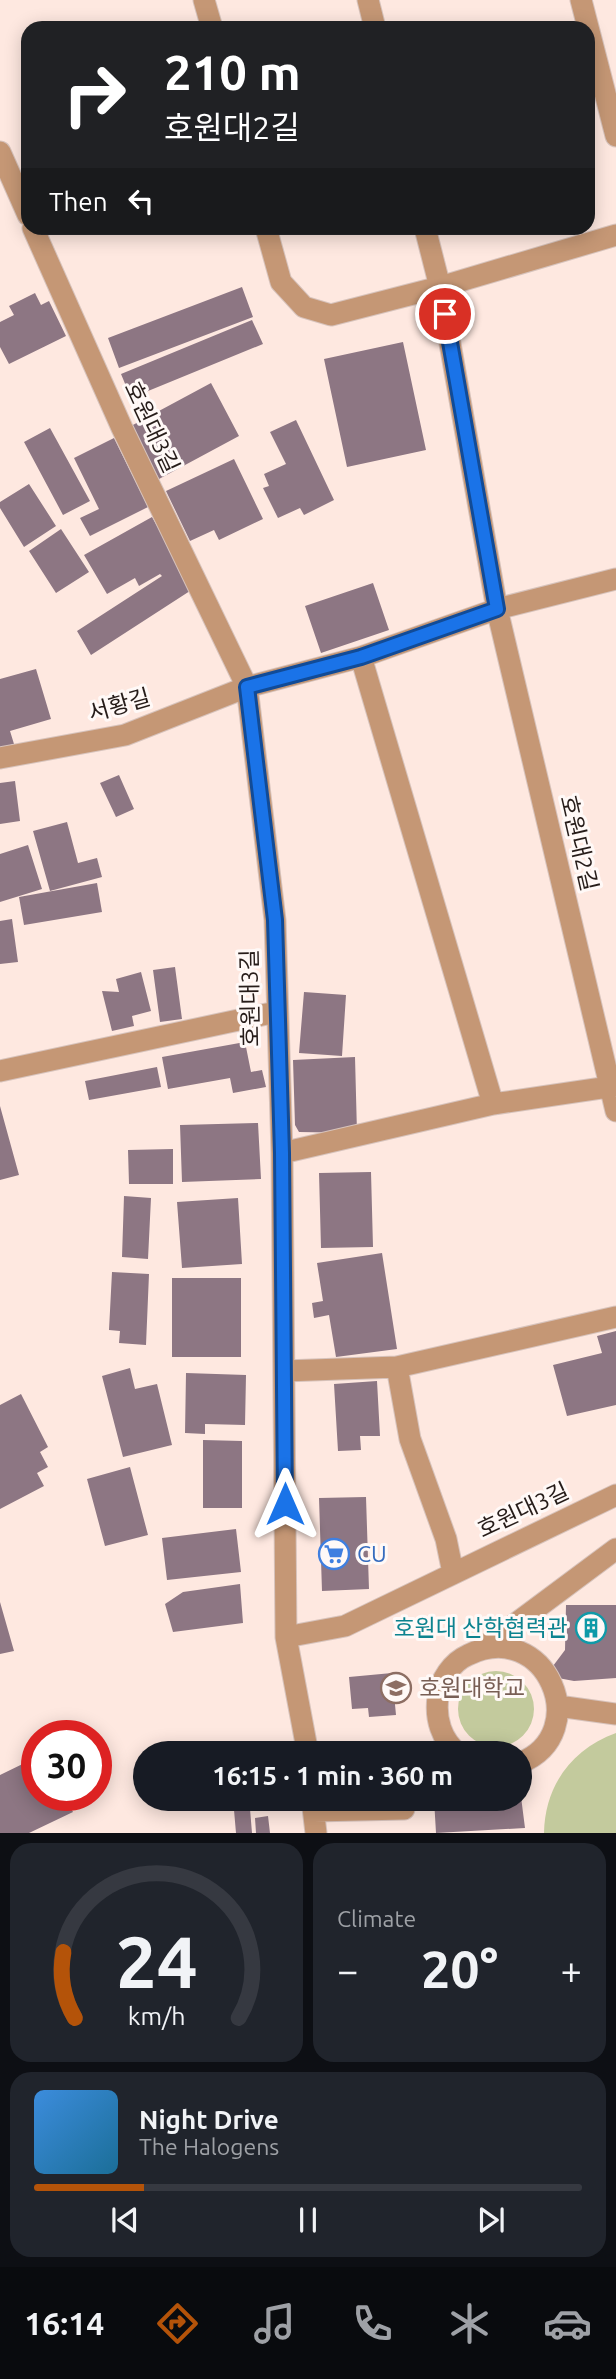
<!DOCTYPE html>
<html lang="en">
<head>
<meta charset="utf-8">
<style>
  :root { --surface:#171b24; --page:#20242c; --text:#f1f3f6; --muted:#9ea1a6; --line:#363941; --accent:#b45309 }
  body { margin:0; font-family:Ubuntu,"Noto Sans KR",sans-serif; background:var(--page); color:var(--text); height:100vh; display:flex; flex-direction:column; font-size:26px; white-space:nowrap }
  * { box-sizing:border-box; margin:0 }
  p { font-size:23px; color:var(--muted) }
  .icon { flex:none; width:38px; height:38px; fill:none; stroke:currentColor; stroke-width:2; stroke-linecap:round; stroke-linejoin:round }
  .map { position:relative; height:1833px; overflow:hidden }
  .side { display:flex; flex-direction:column; gap:10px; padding:10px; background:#0d0f14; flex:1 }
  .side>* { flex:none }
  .guide { position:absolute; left:21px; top:21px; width:574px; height:214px; border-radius:21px; box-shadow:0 4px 18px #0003; background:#202124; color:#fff; overflow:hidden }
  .speed { position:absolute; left:21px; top:1720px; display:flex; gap:14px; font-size:35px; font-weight:700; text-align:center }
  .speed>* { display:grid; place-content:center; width:91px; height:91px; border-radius:50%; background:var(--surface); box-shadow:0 4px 18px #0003; line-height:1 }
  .speed .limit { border:10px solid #d22; background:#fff; color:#111 }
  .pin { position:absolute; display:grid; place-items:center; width:60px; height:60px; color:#fff; margin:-30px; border:4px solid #fff; border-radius:50%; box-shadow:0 2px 7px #0007 }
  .me { position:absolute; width:77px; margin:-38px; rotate:0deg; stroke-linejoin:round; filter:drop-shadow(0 0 5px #0008) }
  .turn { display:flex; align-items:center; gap:24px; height:147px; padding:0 28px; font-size:32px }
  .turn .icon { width:91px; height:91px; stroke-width:2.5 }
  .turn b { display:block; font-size:49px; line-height:60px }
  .then { display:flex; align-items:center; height:66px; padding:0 28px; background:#0003; gap:14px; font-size:26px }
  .big { font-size:52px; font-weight:600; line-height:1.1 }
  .side .tile { flex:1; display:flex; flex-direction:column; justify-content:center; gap:10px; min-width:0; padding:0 24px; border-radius:21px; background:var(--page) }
  .side .dial { align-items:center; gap:0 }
  .dial svg { height:182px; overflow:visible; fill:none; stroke:var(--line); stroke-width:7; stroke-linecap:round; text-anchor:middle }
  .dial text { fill:var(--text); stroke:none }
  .song { display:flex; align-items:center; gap:21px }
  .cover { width:84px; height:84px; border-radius:10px; background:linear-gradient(135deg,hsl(210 70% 55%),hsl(200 70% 35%)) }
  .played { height:7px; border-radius:4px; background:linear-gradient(90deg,var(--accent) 20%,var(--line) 20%) }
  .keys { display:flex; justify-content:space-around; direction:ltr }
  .heat { display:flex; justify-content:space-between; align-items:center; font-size:38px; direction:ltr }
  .side .tiles { flex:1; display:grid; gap:10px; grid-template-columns:1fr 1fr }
  .tile:last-child { grid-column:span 2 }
  .trip { position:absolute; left:133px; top:1741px; width:399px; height:70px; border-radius:35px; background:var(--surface); box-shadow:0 4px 18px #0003; font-weight:600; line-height:70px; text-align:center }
  .tab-bar { display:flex; height:112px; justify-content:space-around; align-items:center; background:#090b0e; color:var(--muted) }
  .tab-bar .icon { width:49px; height:49px }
  .tab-bar .on { color:var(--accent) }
  .tab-bar b { font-size:32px; color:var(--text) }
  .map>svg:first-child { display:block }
</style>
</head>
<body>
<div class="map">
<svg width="616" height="1833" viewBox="0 0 616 1833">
  <rect width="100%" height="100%" fill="#fee8e0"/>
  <!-- green -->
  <path fill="#c3ca9d" d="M458 1709a38 38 0 1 1 76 0a38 38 0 1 1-76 0Z
    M616,1733v100h-72c1,-48 28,-84 72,-100z"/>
  <!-- building -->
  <path fill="#8d7683" d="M242,287l11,30 -134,51 -11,-30z
    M35,293l6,12 8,-4 17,35 -57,28 -9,-17v-25l14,-7 -5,-9z
    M252,320l11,24 -132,54 -10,-24z
    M403,342l23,108 -79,17 -23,-108z
    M211,383l28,53 -80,43 -28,-53z
    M296,420l38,80 -30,15 -4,-7 -22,10 -15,-30 6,-2 -5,-12 22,-10 -16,-32z
    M50,428l40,73 -27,14 -39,-73z
    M114,438l34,69 -58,29 -10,-18 19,-9 -25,-51z
    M234,459l29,60 -44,21 -5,-10 -24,11 -24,-50z
    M29,484l27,42 -32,21 -24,-39v-6z
    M152,517l41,72 -102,66 -14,-24 85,-55 -2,-2 -21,12 -4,-8 -28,16 -23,-39z
    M61,529l28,43 -33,21 -27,-42z
    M373,583l16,47 -68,23 -16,-47z
    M36,669l15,50 -41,12 4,13 -14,4v-69z
    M119,775l15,34 -18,8 -16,-34z
    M15,781l5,40 -20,3v-41z
    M67,822l11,41 19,-5 5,19 -52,14 -17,-60z
    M28,845l14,44 -42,13v-48z
    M97,883l5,29 -78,13 -5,-28z
    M12,919l6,43 -18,2v-43z
    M175,967l7,52 -22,3 -7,-52z
    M141,972l10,39 -19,5 2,10 -22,5 -10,-40 17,1 -3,-13z
    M304,992l42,3 -4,61 -43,-3z
    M245,1042l6,30 11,-2 4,17 -33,6 -3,-15 -62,11 -6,-32z
    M355,1057l2,76 -58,-1 -4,-7 -2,-65z
    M157,1067l4,20 -72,13 -4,-19z
    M0,1106l19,69 -19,5z
    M258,1123l3,56 -79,3 -2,-57z
    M173,1149v35h-44l-1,-34z
    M371,1172l2,75 -52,1 -2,-75z
    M124,1196l27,2 -3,61 -26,-2z
    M238,1198l4,66 -60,4 -5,-66z
    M382,1253l15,96 -61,8 -7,-42 -15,3 -2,-15 11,-2 -6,-38z
    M112,1272l37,2 -3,71 -27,-2 1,-12 -11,-1z
    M172,1278h69v79h-69z
    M616,1331v74l-49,11 -14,-51 49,-12 -5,-17z
    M130,1368l5,21 22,-5 15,61 -49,12 -21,-81z
    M186,1373l60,2 -1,50 -40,-1v10l-20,-1z
    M377,1381l3,55h-20l1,14 -23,1 -4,-67z
    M21,1394l27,53 -8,5 8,15 -11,6 7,13 -44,23v-104z
    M203,1440l39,1v67h-39z
    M130,1467l18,68 -43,11 -18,-67z
    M366,1497l3,92 -47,2 -3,-93z
    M236,1529l5,43 -74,8 -5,-42z
    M240,1584l3,39 -70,9 -8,-28 18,-12z
    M0,1602l14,49 -14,3z
    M566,1605h50v73l-42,3 -16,-3 -5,-12 12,-16z
    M392,1673l4,42 -27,2 -1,-9 -16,1 -3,-32z
    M37,1757v39h27l9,16 -44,21h-29v-58z
    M520,1789l5,39 -89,5 -2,-34h86z
    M250,1809l2,24h-16l-2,-23z
    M268,1816l2,17h-14l-1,-15z"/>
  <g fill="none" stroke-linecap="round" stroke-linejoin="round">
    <!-- minor casing -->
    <g stroke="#d7c3bc" stroke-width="23">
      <path id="minor" d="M204,0l8,28
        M368,0l7,28
        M581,0l35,136
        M0,152l28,63
        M33,228l89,200 125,259 28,233 7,233 4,484 22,117
        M266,228l15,54 23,25 27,8 109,-28 176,-52
        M425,228l15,59 57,322 119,502
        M361,657l132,447
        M0,758l125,-23 122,-48 114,-30 136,-48 119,-30
        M0,1071l276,-59
        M282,1153l211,-49 123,-18
        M397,1367l13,72 36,100 7,34
        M284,1371l113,-4 219,-50
        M286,1637l59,-11 271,-131
        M483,1648l133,-99
        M558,1706l58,8
        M459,1754c-18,-14 -24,-36 -21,-57 2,-17 14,-35 30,-42 78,-38 127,78 52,108
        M312,1799l4,34
        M314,1811l90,-2"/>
    </g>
    <!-- minor -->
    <use href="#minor" stroke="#c59775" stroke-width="21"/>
  </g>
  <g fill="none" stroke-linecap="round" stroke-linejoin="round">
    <!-- route casing -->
    <g stroke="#114b97" stroke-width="18">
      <path id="route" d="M285,1504l-3,-351 -7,-233 -28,-233 114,-30 136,-48 -52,-295"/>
    </g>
    <!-- route -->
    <use href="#route" stroke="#1a73e8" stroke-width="12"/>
  </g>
  <!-- icons -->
  <defs>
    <g id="supermarket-ring" transform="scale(1.575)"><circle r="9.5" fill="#fff9f7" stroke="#3f7fe0" stroke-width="1.5"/><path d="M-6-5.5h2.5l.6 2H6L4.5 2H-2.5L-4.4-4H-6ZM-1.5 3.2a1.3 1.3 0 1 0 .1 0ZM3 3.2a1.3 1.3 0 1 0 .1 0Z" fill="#3f7fe0"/></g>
    <g id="building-ring" transform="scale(1.575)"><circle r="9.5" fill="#fff9f7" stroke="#0f9aa8" stroke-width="1.5"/><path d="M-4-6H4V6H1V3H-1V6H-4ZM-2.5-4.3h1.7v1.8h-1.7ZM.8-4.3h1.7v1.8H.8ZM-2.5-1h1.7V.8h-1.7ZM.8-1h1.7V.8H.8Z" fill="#0f9aa8"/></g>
    <g id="university-ring" transform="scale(1.575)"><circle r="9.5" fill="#fff9f7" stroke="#8d6e63" stroke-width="1.5"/><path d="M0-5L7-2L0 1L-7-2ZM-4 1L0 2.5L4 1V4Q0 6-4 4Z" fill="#8d6e63"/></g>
  </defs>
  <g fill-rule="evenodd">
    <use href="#supermarket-ring" x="334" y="1554"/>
    <use href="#building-ring" x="591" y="1628"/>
    <use href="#university-ring" x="396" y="1688"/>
  </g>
  <g text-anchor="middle" stroke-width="6" stroke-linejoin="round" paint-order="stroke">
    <!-- street labels -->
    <g font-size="23" fill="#261c19" stroke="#fff9f7">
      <text transform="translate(152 427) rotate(65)" y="8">호원대3길</text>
      <text transform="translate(119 705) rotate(-16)" y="8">서황길</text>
      <text transform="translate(579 843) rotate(77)" y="8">호원대2길</text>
      <text transform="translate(250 998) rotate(-91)" y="8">호원대3길</text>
      <text transform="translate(523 1510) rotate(-25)" y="8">호원대3길</text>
    </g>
    <!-- shop labels -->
    <g font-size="23" fill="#366cbe" stroke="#fff9f7" text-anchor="start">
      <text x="357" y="1562">CU</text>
    </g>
    <!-- culture labels -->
    <g font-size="23" fill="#0d838f" stroke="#fff9f7" text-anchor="end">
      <text x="568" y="1636">호원대 산학협력관</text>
    </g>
    <!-- education labels -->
    <g font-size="23" fill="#785e54" stroke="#fff9f7" text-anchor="start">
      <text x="419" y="1696">호원대학교</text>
    </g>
  </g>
</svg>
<div class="speed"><div class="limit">30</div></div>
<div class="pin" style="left:445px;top:314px;background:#d93025"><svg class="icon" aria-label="arrive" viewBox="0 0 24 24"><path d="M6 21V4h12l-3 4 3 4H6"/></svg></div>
<svg class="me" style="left:285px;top:1504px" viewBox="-20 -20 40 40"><path d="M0-17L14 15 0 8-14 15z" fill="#1a73e8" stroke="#fff" stroke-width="4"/></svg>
<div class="trip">16:15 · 1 min · 360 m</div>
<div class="guide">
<div class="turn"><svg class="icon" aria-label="right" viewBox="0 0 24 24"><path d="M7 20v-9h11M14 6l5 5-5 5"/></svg><div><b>210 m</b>호원대2길</div></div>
<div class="then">Then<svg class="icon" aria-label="left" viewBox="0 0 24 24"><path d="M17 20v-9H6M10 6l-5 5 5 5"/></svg></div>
</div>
</div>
<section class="side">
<div class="tiles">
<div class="tile dial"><svg viewBox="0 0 100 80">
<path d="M14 69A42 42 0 1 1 86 69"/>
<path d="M14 69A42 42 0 0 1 9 40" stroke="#b45309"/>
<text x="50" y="56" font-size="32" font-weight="700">24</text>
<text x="50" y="72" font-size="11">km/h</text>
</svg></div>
<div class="tile"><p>Climate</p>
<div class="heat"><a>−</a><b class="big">20°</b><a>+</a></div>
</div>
<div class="tile">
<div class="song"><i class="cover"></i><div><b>Night Drive</b><p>The Halogens</p></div></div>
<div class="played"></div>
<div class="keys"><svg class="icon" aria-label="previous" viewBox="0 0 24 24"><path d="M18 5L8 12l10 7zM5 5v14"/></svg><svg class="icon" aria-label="pause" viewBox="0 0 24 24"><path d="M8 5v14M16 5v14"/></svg><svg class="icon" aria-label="next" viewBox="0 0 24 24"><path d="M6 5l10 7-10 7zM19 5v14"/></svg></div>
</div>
</div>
</section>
<nav class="tab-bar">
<b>16:14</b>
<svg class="icon on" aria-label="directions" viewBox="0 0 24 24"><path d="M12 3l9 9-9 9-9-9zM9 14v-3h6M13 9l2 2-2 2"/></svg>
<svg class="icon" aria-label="music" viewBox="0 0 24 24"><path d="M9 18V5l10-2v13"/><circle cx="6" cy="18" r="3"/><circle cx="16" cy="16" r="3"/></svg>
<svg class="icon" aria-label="phone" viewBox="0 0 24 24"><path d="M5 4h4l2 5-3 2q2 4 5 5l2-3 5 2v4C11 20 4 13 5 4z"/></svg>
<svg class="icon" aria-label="climate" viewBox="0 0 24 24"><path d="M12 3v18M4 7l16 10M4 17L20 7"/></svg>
<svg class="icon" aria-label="car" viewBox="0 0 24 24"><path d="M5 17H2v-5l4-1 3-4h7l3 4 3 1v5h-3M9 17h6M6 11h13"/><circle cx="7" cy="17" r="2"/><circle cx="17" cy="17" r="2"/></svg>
</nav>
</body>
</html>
